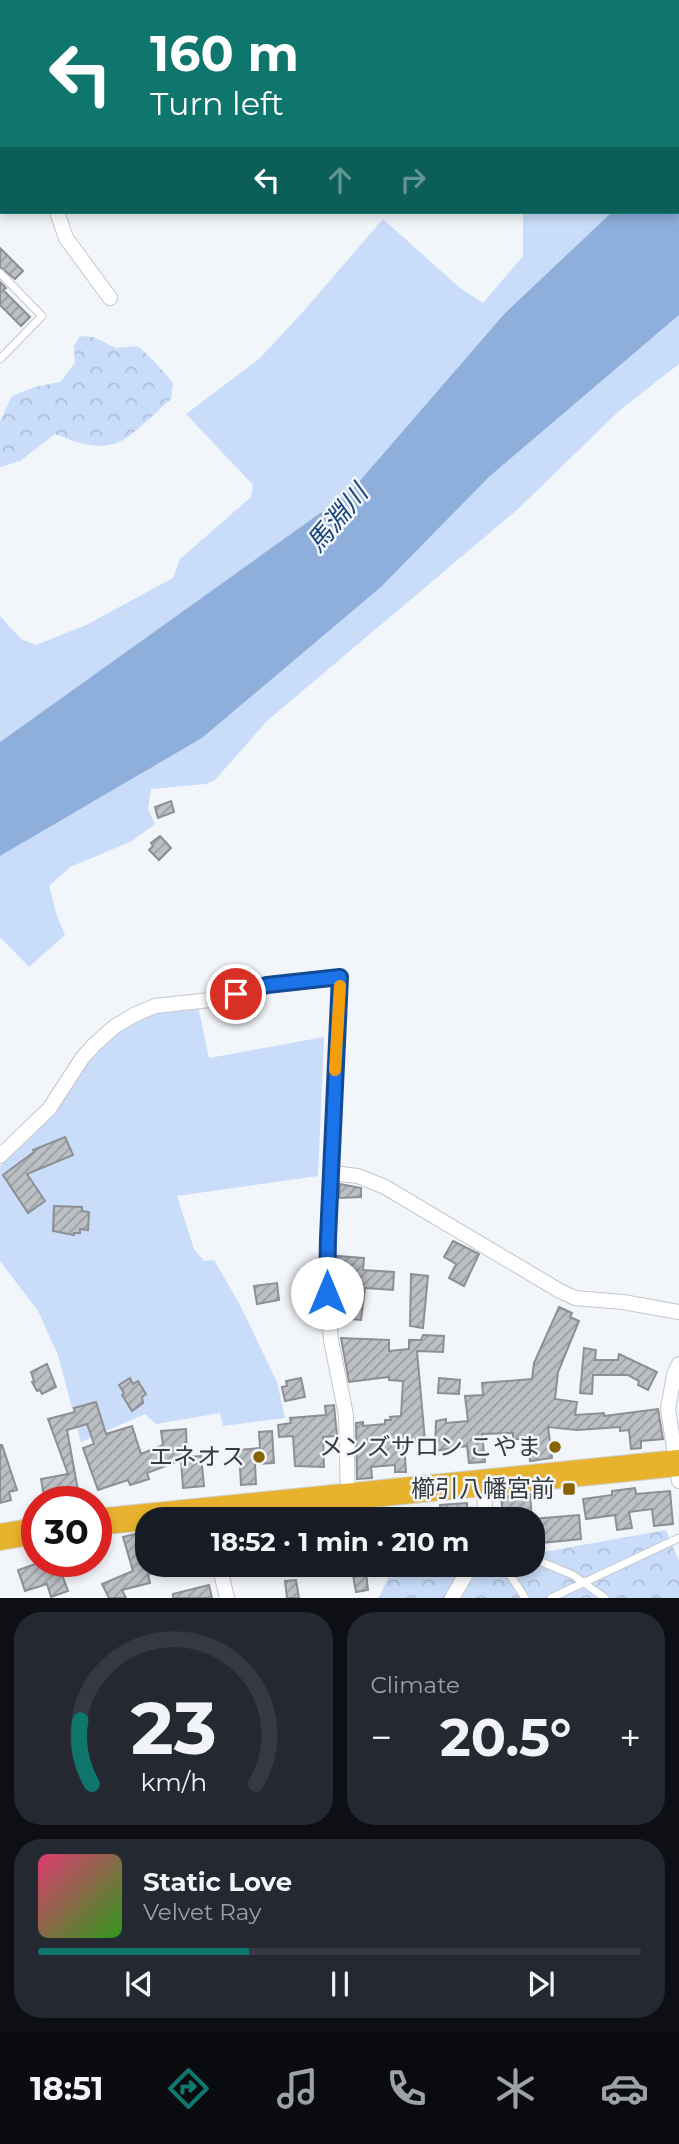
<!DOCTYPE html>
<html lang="en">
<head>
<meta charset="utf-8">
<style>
  :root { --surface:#171b24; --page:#242831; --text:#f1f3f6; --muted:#9ea1a6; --line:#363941; --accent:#0f766e }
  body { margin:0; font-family:Montserrat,"Noto Sans JP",sans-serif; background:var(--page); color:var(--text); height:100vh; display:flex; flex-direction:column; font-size:26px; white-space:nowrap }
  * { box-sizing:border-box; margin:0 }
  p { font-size:23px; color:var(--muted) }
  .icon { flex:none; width:38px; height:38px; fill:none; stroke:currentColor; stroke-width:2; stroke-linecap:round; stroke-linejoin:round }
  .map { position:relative; height:1598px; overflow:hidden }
  .side { display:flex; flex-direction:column; gap:14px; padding:14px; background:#0d0f14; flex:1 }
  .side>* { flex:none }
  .banner { position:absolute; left:0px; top:0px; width:679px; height:214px; box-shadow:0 4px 10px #0003; background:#0f766e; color:#fff; overflow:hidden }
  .speed { position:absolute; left:21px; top:1486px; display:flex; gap:14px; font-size:35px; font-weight:700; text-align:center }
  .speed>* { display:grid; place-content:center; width:91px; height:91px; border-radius:50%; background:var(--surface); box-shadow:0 4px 10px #0003; line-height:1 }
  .speed .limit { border:10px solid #d22; background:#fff; color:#111 }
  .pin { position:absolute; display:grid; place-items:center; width:60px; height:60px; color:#fff; margin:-30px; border:4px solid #fff; border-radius:50%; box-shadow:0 2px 7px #0007 }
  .me { position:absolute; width:77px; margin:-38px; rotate:0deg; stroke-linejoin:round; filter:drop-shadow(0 0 5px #0008) }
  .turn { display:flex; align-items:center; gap:24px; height:147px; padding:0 35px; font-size:32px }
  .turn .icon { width:91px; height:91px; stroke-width:2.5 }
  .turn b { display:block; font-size:49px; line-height:60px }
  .lanes { display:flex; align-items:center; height:66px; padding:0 35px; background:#0003; justify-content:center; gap:35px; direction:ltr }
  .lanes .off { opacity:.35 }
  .big { font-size:52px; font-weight:700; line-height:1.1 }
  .side .card { flex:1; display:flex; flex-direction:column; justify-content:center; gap:10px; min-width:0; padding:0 24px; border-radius:28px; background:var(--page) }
  .side .dial { align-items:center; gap:0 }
  .dial svg { height:182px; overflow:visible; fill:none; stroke:var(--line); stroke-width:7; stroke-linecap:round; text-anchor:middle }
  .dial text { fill:var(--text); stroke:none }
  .song { display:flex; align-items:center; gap:21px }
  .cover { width:84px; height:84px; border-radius:10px; background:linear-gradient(135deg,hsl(340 70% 55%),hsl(110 70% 35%)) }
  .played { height:7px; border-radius:4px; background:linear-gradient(90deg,var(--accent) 35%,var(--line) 35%) }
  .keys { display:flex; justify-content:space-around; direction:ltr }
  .heat { display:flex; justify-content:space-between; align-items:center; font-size:38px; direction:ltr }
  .side .tiles { flex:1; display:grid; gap:14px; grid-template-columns:1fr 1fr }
  .card:last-child { grid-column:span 2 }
  .trip { position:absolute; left:135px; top:1507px; width:410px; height:70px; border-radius:28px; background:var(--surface); box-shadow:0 4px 10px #0003; font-weight:700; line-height:70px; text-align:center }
  .tabs { display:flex; height:112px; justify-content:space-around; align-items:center; background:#090b0e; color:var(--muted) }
  .tabs .icon { width:49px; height:49px }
  .tabs .selected { color:var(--accent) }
  .tabs b { font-size:32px; color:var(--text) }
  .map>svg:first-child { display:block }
</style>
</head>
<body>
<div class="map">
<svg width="679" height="1598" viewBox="0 0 679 1598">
  <defs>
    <pattern id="forest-crowns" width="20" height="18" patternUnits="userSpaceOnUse" patternTransform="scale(1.75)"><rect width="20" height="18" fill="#c9ddfa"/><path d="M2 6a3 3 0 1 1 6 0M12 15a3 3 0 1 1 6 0" fill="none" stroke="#adbfd7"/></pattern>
    <pattern id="building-hatch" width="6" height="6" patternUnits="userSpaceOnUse" patternTransform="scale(1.75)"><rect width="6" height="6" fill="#bcbfc4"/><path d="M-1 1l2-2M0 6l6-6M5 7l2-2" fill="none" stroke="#9a9ca0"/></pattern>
  </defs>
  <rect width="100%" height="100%" fill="#f2f5fa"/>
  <!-- green -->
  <path fill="#c9ddfa" d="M523,212h89l-107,101 -154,178 -351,251v-126l21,23 15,6 50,-20 87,-47 7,-19 71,-62 2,-12 -67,-71 73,-55 43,-46 81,-94 77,69 23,15 40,-47z
    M679,315v49l-59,46 -102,99 -250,211 -53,60 -9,4 -55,5 -3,20 7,15 -23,17 -62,26 -21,19 8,30 8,19 -36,32 -29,-30v-81l202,-118 179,-151 108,-110z
    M198,1006l11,52 115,-21 -6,139 -141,20 17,53 10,12 10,-1 26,45 37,77 8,36 -62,8 -3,-13 -64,11 -11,-10 -64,28 -23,-87 -20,-44 -38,-50v-95l34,-31 20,-24 32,-46 33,-34 39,-20z"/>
  <!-- forest -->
  <path fill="url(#forest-crowns)" d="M80,336l13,1 23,11 22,-2 16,15 19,22 -2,16c-12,10 -39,38 -52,43 -21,9 -45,0 -64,-8l-35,27 -20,6v-46l12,-25 23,-9 25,-5 15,-19 -1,-17z
    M666,1530l13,31v37h-300l9,-20 80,-13 64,-1v-10z"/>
  <!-- water -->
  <path fill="#8eafdc" d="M679,153v162l-190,162 -108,110 -179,151 -202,118v-114l351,-251 154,-178 107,-101h65z"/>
  <!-- building -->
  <path fill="url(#building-hatch)" stroke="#8c8f93" stroke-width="2" d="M0,248l23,23 -8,8 -15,-12z
    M0,282l6,6 -3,2 27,27 -9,9 -21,-21z
    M171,801l3,11 -16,6 -3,-11z
    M160,836l11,12 -12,12 -10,-10 4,-4 -2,-3z
    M65,1137l8,18 -46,19 18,27 -17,12 -25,-38 31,-23 -1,-2z
    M340,1184l21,4v9l-22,1z
    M54,1206l28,1v4l7,1 -1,18 -8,-1v4h-6v2l-21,-4z
    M453,1241l26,13 -15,32 -15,-8 7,-14 -12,-7z
    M337,1256l27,2 -1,12 31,2 -1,18 -28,-2 -4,32 -22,-2 1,-19 13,2 1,-21 -5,-1v-3l-12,-1z
    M411,1274l17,2 -5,52 -13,-2z
    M277,1283l2,17 -22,4 -3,-18z
    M559,1307l13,6 -2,4 9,4 -21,51 -3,27 22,3 -2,13 29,-2v3l54,-7 5,30 -22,2v7l-10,1 -2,-19 -9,1v-4l-43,3 -29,-3 4,31 -22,3 -2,-22h-15v-6l-31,1 3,28 -16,1 -2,-17 -32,5 1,-30 10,-2v4l22,-2 -3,-25 18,-1 -1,-12 50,-4 2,-16z
    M423,1335l21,1 -1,16 -26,-1 8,90 -21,1 2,30h-11v-7l-24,2 1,11 -15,1 -1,-56 7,-1v4l22,-2v-4h6l-1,-3 11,-1 2,-35 -14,-1v-3l-40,5 -8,-44 48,2v11l20,-2v-9h12z
    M584,1348l12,2 -1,10h23l1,-6 38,18 -9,18 -10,-5 1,-4 -11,-6h-35l-1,19 -12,-1z
    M47,1364l9,23 -14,7 -2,-4 -3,1 -5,-9 2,-1 -3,-9z
    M130,1378l3,6 5,-3 8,13 -4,3 1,6 -11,8 -10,-16 2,-2 -5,-8z
    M301,1378l4,19 -20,4 -3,-14 5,-1 -1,-5z
    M439,1378l21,2 -1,14 -21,-1z
    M96,1402l10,32 26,-8 9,28 22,-9 -2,-14 25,-2 1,28 14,-1 3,30 -21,2 -2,-28 -34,13 2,6 -19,6 -2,-5 -30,10 -15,-42 11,-4 -7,-20 -20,6 12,66 -34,6 -4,-23 27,-5 -20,-55 27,-7 -1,-4z
    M334,1405l3,31 -14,1 1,30 -29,-1 -2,-30 -14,1 -1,-12 13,-2 -1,-5 36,-3 -1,-9z
    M272,1431l2,32 -19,1 1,20 -15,1 -2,-35 21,-2 -1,-16z
    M0,1445h2l15,45 -8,2 2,8 -11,3z
    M635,1488l1,6 34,-3 3,33 -19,2 -2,-17 -23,3 3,16 -15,2 -2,-15 -29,4 -3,-20 29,-4v-4z
    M530,1494l2,25h-20v-4l-9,1 -2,-19z
    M467,1503l1,16h-27l-1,-14z
    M579,1515l2,24 -49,5v-25z
    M139,1533l8,31h22v8l-21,2 2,9 -28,7 4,8h-17l-7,-14 31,-13 -10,-34z
    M44,1561h13l11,30 -17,6 -4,-13 -22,7 -7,-21z
    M366,1573l2,17 -12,2 -3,-17z
    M296,1580l3,18h-12l-2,-17z
    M209,1585l3,13h-39v-4z"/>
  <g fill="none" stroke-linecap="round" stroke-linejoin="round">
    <!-- lane casing -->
    <g stroke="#c4c7cc" stroke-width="9">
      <path id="lane" d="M255,0l2,2
        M191,2l2,-2
        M0,273l42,43 -42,43
        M532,1558l41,17 32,23
        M503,1564l22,34
        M551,1598l128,-60"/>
    </g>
    <!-- street casing -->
    <g stroke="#c4c7cc" stroke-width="16">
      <path id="street" d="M0,1l2,3
        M57,212l9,26 44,60
        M0,1156l49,-47 34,-52 11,-12 20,-18 20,-12 21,-9 55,-6 57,-15 73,-8 -12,261 -1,55 4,47 15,75 2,82
        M332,1173l26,3 27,11 175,104 15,7 48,4 56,10
        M679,1364l-5,11 -6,34 11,72
        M483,1484l3,35
        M219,1564l8,34
        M452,1598l20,-34"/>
    </g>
    <!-- highway casing -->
    <g stroke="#d0d0d0" stroke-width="28">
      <path id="highway" d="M96,1522l583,-59
        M0,1537l37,-6"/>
    </g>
    <!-- lane -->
    <use href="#lane" stroke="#fff" stroke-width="7"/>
    <!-- street -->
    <use href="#street" stroke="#fff" stroke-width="14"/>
    <!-- highway -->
    <use href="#highway" stroke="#e7b22d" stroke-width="26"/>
  </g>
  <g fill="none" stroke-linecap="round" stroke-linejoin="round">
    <!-- route casing -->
    <g stroke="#114b97" stroke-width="18">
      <path id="route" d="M236,994l31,-9 73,-8 -12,261 -1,55"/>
    </g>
    <!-- route -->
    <use href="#route" stroke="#1a73e8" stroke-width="12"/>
    <!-- slow -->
    <path stroke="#f59e0b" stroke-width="12" d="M335,1070l5,-84"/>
  </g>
  <!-- markers -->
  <g fill="#876400" stroke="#f2f5fa" stroke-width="2.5">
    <circle cx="555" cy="1447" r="7"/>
    <circle cx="259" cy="1457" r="7"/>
    <rect x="562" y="1482" width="14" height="14" rx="3.5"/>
  </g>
  <g text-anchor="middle" stroke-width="5" stroke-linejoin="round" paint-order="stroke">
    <!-- poi labels -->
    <g font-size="24" fill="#3a3b3d" stroke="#f2f5fa" text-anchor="end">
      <text x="541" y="1455">メンズサロン こやま</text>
      <text x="245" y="1465">エネオス</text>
      <text x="555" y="1497">櫛引八幡宮前</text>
    </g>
    <!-- water labels -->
    <g font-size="26" font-style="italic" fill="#184379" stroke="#f2f5fa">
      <text transform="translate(337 518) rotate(-50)" y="9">馬淵川</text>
    </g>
  </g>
</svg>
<div class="speed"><div class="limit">30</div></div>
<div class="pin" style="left:236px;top:994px;background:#d93025"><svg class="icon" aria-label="arrive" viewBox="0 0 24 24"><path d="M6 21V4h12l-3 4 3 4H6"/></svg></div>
<svg class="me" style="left:327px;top:1293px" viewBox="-20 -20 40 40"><circle r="19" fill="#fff"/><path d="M0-13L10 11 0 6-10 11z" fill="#1a73e8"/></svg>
<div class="trip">18:52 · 1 min · 210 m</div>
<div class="banner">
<div class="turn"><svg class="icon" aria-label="left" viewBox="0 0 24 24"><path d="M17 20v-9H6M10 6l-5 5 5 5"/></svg><div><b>160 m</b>Turn left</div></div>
<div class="lanes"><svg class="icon" aria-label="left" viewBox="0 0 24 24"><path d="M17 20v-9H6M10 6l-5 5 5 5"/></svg><svg class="icon off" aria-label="ahead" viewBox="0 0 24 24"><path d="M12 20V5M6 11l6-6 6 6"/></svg><svg class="icon off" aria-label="right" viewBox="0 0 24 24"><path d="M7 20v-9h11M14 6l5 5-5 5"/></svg></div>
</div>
</div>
<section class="side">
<div class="tiles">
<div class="card dial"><svg viewBox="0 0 100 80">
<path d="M14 69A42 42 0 1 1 86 69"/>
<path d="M14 69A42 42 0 0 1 9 41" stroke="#0f766e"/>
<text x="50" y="56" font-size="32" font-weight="700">23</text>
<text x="50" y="72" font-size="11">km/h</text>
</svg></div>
<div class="card"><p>Climate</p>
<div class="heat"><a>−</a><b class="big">20.5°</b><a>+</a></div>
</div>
<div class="card">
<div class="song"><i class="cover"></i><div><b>Static Love</b><p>Velvet Ray</p></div></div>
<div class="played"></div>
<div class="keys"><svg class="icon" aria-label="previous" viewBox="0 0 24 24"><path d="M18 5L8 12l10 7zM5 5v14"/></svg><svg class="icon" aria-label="pause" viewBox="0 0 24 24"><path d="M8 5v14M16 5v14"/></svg><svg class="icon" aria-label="next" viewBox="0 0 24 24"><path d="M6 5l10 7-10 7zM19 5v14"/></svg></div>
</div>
</div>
</section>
<nav class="tabs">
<b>18:51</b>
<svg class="icon selected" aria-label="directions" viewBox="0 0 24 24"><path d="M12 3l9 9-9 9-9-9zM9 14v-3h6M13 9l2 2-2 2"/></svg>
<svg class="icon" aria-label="music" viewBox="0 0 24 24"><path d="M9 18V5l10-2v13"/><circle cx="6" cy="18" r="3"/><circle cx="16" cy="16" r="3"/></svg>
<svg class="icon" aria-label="phone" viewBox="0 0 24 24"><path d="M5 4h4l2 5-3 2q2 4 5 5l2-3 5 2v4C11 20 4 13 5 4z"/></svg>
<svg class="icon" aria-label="climate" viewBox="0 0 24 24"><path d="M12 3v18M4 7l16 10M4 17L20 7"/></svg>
<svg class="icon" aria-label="car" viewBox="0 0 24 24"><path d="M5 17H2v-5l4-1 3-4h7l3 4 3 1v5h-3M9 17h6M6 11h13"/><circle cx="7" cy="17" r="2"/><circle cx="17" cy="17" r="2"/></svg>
</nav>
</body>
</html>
